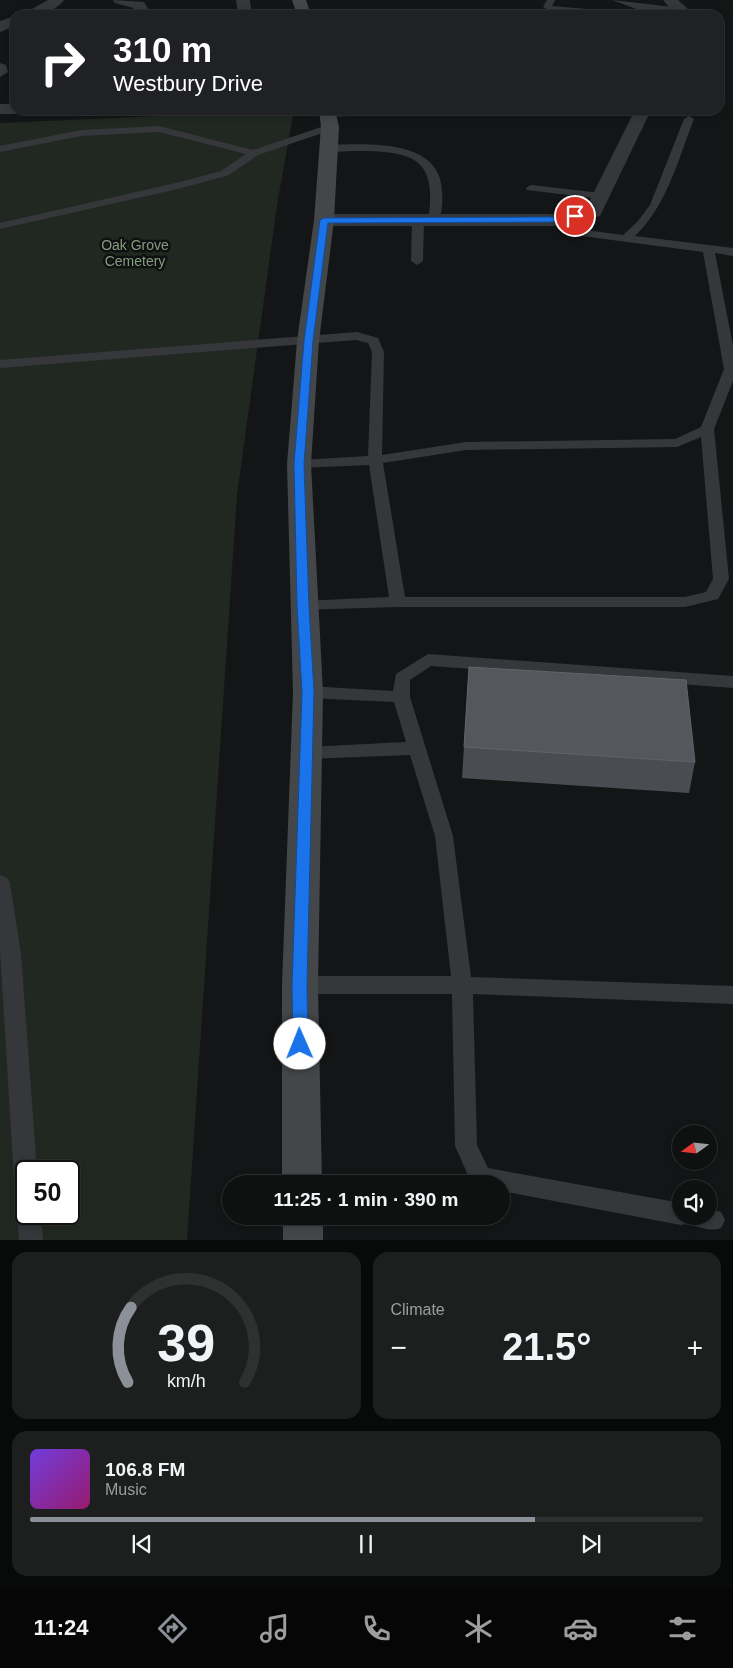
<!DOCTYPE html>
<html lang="en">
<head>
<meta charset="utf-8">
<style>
  :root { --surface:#0f1010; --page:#1d1e1e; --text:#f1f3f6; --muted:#9b9d9f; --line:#2f3030; --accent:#8c9099 }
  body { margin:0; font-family:Helvetica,sans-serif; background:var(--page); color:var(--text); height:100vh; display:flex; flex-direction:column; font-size:19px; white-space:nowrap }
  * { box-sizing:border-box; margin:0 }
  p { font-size:16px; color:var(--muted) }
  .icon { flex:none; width:28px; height:28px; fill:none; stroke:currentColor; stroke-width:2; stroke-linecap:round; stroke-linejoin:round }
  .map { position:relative; height:1240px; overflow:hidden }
  .sheet { display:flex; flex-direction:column; gap:12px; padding:12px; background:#080909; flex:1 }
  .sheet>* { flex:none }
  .guide { position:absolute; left:10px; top:10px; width:714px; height:105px; border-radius:15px; box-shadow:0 2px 8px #0003,0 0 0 1px var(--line); background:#202124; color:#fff; overflow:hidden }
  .needle { width:32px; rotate:255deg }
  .tools { position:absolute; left:672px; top:1125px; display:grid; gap:10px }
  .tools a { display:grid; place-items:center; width:45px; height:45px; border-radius:50%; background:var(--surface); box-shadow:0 2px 8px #0003,0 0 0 1px var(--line); font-size:25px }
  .speed { position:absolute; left:15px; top:1160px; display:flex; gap:10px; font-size:25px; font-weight:700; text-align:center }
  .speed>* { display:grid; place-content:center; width:65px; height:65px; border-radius:50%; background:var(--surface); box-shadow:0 2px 8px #0003,0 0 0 1px var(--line); line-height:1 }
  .speed .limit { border:2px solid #111; border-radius:8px; background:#fff; color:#111 }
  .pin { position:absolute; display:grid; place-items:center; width:42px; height:42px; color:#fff; margin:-21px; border:2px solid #fff; border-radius:50%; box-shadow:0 1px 5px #0007 }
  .me { position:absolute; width:55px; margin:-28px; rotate:359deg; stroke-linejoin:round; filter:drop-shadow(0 0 4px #0008) }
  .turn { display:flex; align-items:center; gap:18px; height:105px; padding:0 20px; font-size:22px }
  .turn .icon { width:65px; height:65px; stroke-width:2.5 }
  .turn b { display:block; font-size:35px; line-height:42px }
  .big { font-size:38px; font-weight:800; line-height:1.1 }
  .sheet .card { flex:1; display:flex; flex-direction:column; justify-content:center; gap:8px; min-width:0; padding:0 18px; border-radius:15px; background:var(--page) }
  .sheet .dial { align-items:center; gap:0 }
  .dial svg { height:130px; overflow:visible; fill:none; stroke:var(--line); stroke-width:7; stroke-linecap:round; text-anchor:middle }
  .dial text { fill:var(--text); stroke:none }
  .song { display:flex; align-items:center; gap:15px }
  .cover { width:60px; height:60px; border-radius:8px; background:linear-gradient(135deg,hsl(260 70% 55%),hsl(320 70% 35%)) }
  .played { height:5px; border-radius:2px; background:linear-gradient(90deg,var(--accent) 75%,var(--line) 75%) }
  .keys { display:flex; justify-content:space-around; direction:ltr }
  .heat { display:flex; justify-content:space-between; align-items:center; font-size:28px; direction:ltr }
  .sheet .tiles { flex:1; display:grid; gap:12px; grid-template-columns:1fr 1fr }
  .card:last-child { grid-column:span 2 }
  .trip { position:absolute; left:222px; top:1175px; width:288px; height:50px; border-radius:25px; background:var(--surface); box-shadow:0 2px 8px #0003,0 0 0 1px var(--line); font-weight:800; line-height:50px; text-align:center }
  .tabs { display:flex; height:80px; justify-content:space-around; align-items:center; background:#060606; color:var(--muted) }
  .tabs .icon { width:35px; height:35px }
  .tabs .on { color:var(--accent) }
  .tabs b { font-size:22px; color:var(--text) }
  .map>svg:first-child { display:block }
</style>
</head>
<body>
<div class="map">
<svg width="733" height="1241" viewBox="0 0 733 1241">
  <rect width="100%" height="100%" fill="#141516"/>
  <!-- green -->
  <path fill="#212821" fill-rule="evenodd" d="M294,110l-17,95 -40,290 -50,745h-187v-1117zM26,1171h43v43h-43z"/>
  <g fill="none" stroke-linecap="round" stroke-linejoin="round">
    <!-- service -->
    <path fill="#36373b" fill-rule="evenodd" d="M547,0h8l-3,6 71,6 4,3c-16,0 -73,1 -84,-8z
      M612,0l70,8 4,3 -4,3 -43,-4z
      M349,110h67l-5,3 -83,4 -5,-3 5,-3z
      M612,110h30l5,3c-6,5 -29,2 -35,-3z
      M689,116l5,3c-16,41 -27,86 -59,117l98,12v8l-18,-3 18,93v35l-19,48 15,150 -11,20 -33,8h-287l-101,3 -2,-4 2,-4 6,-1 86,-4 -20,-132 -70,3 -7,-4 7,-4 69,-4 4,-104 -4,-9 -12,-3 -356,28v-8l357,-28 21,6 6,14 -2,103 84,-13 209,-3 26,-12 23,-58 -21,-117 -121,-16 -31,-16 6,-3 28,13 38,5 15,-14 12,-16 34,-86zM701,437l12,142 -7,13 -21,5h-280l-22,-134 83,-13 211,-3z
      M330,124l4,1v4l-76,26 -29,20 -47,13 -182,41v-6l180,-41 41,-11 25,-17 -87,-22 -78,4 -81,16v-6l81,-16 78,-4 94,24z
      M329,145c38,-1 112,-7 113,47 1,9 0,22 -4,30h-8l-2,-2c10,-62 -15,-69 -71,-69 -11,0 -22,2 -32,-1l-1,-2z
      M531,185l70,8 5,3 -5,3 -74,-9 -1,-2z
      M418,217l6,3 -1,41 -6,4 -6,-4 1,-41z
      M428,654l305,22v12l-302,-22 -21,14v17l43,139 18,141 262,9v18l-260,-10 4,151 11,23 193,35v13h28v-8l12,4 4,8 -4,8c-15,6 -29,-7 -40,-3l-180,-34v-7h-29l-17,-38 -3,-152h-152l-7,-3 -3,-6 3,-6 7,-3h151l-16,-140 -25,-81 -103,4 -6,-2 -3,-4 3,-4 6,-2 99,-5 -12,-40 -86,-4 -6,-2 -3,-4 3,-4 6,-2 85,5 3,-17z
      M0,875l7,3 3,5 11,71 16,217h-11v19l-8,-3 -4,-8 -14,-230z
      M26,1204v10h15l2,27h-24l-2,-27 4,-8z"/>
    <!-- minor -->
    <path fill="#36373b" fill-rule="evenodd" d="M48,0h16c-11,14 -27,15 -43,15z
      M113,0l31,2 8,13h-14l-5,-7 -18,-5z
      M236,0h14l2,15h-14z
      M663,0h15l9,8 3,7h-14z
      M15,16v10l-15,6v-11z
      M0,63l6,2 2,7 -8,5z
      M0,104h15v6h8l-8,4h-15z
      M635,110h16l-51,106 -43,10h-233l-7,-2 -3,-4 3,-4 7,-2h233l29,-6z"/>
    <!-- secondary -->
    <path fill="#44474a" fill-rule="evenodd" d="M292,0h14l5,15h-14z
      M319,110h16l4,17 -5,93 -15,121 -8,123 12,228 -5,293 4,199h-40v-199l11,-293 -6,-228 10,-123 17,-121 7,-93z
      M283,1216h40v25h-40z"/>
  </g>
  <!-- wall -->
  <path fill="#4a4c51" d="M469,667l226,95 -6,31 -227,-15z"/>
  <!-- building -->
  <path fill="#54575b" stroke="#616469" d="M469,667l217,13 9,82 -231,-15z"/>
  <!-- route -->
  <path fill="#1a73e8" stroke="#114b97" d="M575,213l4,3 -1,1 -21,5 -229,1 -15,118 -9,123 5,142 5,86 -7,293 1,59 -2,5 -6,2 -5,-2 -2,-5 -1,-59 10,-293 -5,-86 -3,-142 10,-123 16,-121 4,-2 233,-1z"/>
  <g text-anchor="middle" stroke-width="5" stroke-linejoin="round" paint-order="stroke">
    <!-- far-park labels -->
    <g font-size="14" fill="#839f7f" stroke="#0f1011">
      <text x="135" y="250">Oak Grove<tspan x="135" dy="16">Cemetery</tspan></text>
    </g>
  </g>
</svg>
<div class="tools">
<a><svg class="needle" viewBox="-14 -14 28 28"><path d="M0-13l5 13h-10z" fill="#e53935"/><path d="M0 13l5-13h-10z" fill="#9b9d9f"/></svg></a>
<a><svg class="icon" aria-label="sound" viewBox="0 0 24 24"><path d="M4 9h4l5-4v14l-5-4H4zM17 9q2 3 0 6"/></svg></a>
</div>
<div class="speed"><div class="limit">50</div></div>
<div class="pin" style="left:575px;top:216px;background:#d93025"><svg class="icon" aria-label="arrive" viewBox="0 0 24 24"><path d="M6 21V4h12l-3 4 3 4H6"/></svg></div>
<svg class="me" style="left:300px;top:1044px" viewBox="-20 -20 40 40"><circle r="19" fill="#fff"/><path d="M0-13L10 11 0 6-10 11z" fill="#1a73e8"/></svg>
<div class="trip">11:25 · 1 min · 390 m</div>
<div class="guide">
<div class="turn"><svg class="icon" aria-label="right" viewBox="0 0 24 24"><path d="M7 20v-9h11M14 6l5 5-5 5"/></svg><div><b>310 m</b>Westbury Drive</div></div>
</div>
</div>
<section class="sheet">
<div class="tiles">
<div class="card dial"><svg viewBox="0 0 100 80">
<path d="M14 69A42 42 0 1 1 86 69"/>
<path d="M14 69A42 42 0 0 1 16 23" stroke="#8c9099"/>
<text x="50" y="56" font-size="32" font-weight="700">39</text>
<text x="50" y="72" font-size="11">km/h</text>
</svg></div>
<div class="card"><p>Climate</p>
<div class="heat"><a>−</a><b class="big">21.5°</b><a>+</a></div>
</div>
<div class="card">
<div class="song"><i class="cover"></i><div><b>106.8 FM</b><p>Music</p></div></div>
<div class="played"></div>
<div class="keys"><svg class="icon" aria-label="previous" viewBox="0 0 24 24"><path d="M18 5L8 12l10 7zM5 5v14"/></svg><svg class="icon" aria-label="pause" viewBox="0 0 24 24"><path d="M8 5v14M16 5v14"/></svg><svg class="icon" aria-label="next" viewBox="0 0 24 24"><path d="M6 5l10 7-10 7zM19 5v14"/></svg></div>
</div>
</div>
</section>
<nav class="tabs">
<b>11:24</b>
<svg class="icon on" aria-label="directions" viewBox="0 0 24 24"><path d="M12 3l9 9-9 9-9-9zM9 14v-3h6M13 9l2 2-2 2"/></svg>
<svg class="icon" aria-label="music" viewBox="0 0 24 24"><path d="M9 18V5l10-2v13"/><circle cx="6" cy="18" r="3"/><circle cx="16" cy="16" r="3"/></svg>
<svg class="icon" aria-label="phone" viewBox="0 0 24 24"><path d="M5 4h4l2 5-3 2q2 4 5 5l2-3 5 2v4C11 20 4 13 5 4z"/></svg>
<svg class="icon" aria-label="climate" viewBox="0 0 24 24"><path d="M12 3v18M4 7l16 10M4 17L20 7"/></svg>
<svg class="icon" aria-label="car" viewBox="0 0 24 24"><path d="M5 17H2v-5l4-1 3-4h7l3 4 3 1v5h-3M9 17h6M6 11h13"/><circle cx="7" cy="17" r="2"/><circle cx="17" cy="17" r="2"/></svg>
<svg class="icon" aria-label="filters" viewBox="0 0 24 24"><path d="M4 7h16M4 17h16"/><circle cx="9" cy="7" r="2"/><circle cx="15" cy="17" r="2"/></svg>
</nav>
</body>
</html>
